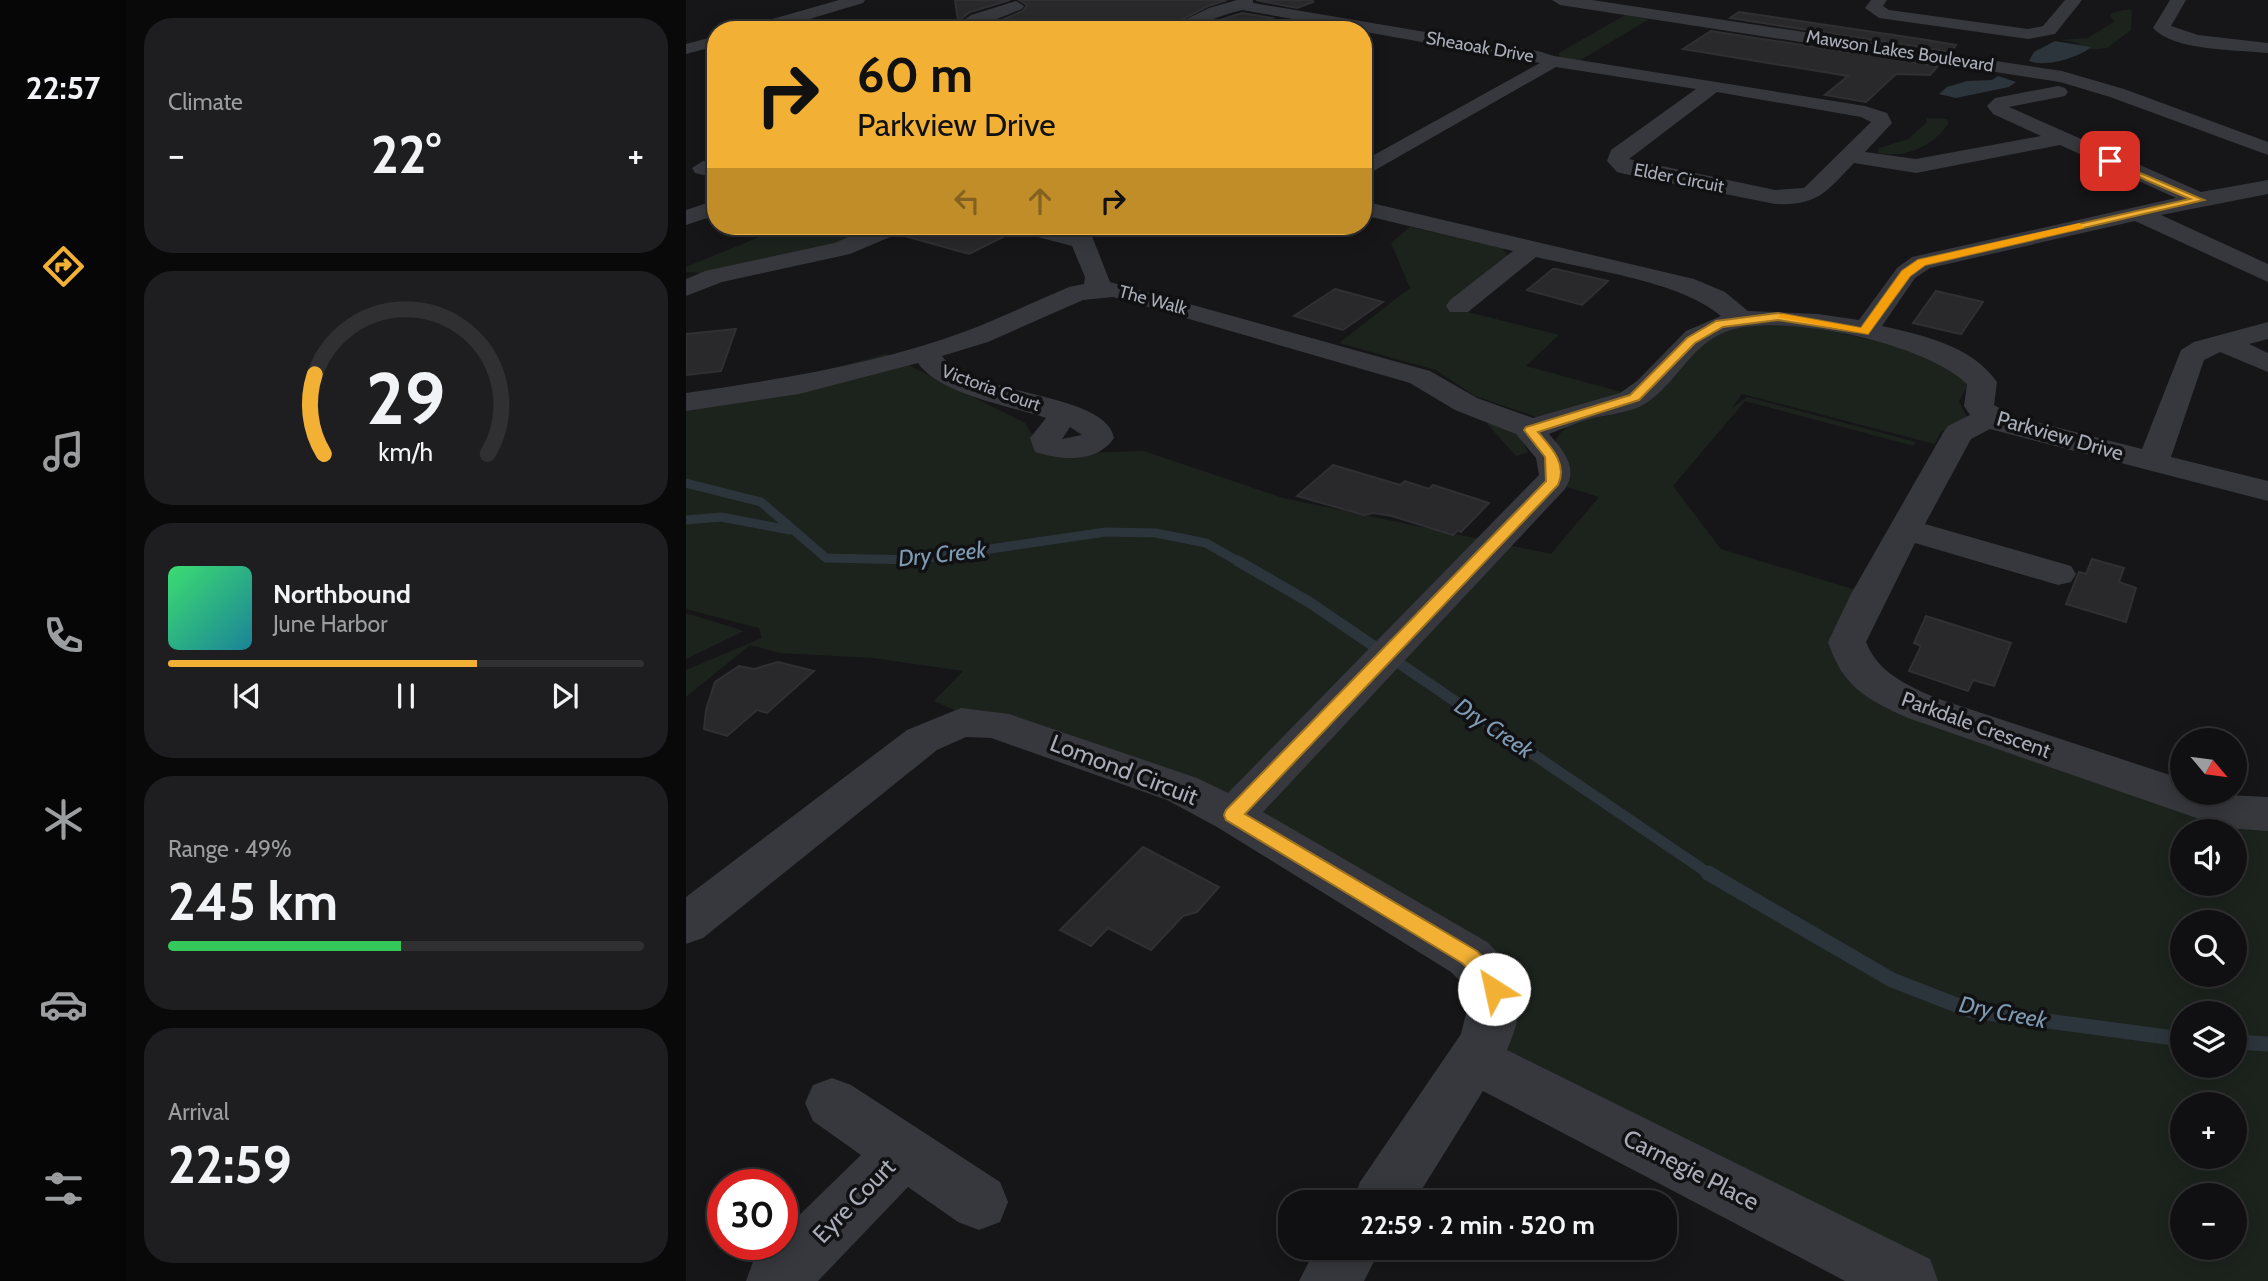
<!DOCTYPE html>
<html lang="en">
<head>
<meta charset="utf-8">
<style>
  :root { --surface:#101012; --page:#1e1e20; --text:#f1f3f6; --muted:#9c9d9f; --line:#303032; --accent:#f2b134 }
  body { margin:0; font-family:Cabin,sans-serif; background:var(--page); color:var(--text); height:100vh; display:flex; flex-direction:column; font-size:26px; white-space:nowrap }
  * { box-sizing:border-box; margin:0 }
  p { font-size:23px; color:var(--muted) }
  .icon { flex:none; width:38px; height:38px; fill:none; stroke:currentColor; stroke-width:2; stroke-linecap:round; stroke-linejoin:round }
  .map { position:relative; flex:1; overflow:hidden }
  .drawer { display:flex; flex-direction:column; gap:18px; padding:18px; background:#09090a; width:560px }
  .drawer>* { flex:none }
  .banner { position:absolute; left:21px; top:21px; width:665px; height:214px; border-radius:28px; box-shadow:0 4px 18px #0003,0 0 0 2px var(--line); background:#f2b134; color:#111; overflow:hidden }
  .needle { width:46px; rotate:119deg }
  .buttons { position:absolute; left:1484px; top:728px; display:grid; gap:14px }
  .buttons a { display:grid; place-items:center; width:77px; height:77px; border-radius:50%; background:var(--surface); box-shadow:0 4px 18px #0003,0 0 0 2px var(--line); font-size:35px }
  .speed { position:absolute; left:21px; top:1169px; display:flex; gap:14px; font-size:35px; font-weight:700; text-align:center }
  .speed>* { display:grid; place-content:center; width:91px; height:91px; border-radius:50%; background:var(--surface); box-shadow:0 4px 18px #0003,0 0 0 2px var(--line); line-height:1 }
  .speed .limit { border:10px solid #d22; background:#fff; color:#111 }
  .pin { position:absolute; display:grid; place-items:center; width:60px; height:60px; color:#fff; margin:-30px; border-radius:14px; box-shadow:0 4px 10px #0006 }
  .me { position:absolute; width:77px; margin:-38px; rotate:325deg; stroke-linejoin:round; filter:drop-shadow(0 0 5px #0008) }
  .turn { display:flex; align-items:center; gap:24px; height:147px; padding:0 35px; font-size:32px }
  .turn .icon { width:91px; height:91px; stroke-width:2.5 }
  .turn b { display:block; font-size:49px; line-height:60px }
  .lanes { display:flex; align-items:center; height:66px; padding:0 35px; background:#0003; justify-content:center; gap:35px; direction:ltr }
  .lanes .off { opacity:.35 }
  .big { font-size:52px; font-weight:800; line-height:1.1 }
  .drawer .card { flex:1; display:flex; flex-direction:column; justify-content:center; gap:10px; min-width:0; padding:0 24px; border-radius:28px; background:var(--page) }
  .drawer .dial { align-items:center; gap:0 }
  .dial svg { height:182px; overflow:visible; fill:none; stroke:var(--line); stroke-width:7; stroke-linecap:round; text-anchor:middle }
  .dial text { fill:var(--text); stroke:none }
  .song { display:flex; align-items:center; gap:21px }
  .cover { width:84px; height:84px; border-radius:10px; background:linear-gradient(135deg,hsl(140 70% 55%),hsl(190 70% 35%)) }
  .played { height:7px; border-radius:4px; background:linear-gradient(90deg,var(--accent) 65%,var(--line) 65%) }
  .keys { display:flex; justify-content:space-around; direction:ltr }
  .heat { display:flex; justify-content:space-between; align-items:center; font-size:38px; direction:ltr }
  .charge { height:10px; border-radius:5px; background:linear-gradient(90deg,#34c759 49%,var(--line) 0) }
  .trip { position:absolute; left:592px; top:1190px; width:399px; height:70px; border-radius:28px; background:var(--surface); box-shadow:0 4px 18px #0003,0 0 0 2px var(--line); font-weight:800; line-height:70px; text-align:center }
  main { display:flex; flex:1; min-height:0 }
  .menu { display:flex; flex-direction:column; width:126px; justify-content:space-around; align-items:center; background:#060607; color:var(--muted) }
  .menu .icon { width:49px; height:49px }
  .menu .current { color:var(--accent) }
  .menu b { font-size:32px; color:var(--text) }
  .map>svg:first-child { display:block }
</style>
</head>
<body>
<main>
<nav class="menu">
<b>22:57</b>
<svg class="icon current" aria-label="directions" viewBox="0 0 24 24"><path d="M12 3l9 9-9 9-9-9zM9 14v-3h6M13 9l2 2-2 2"/></svg>
<svg class="icon" aria-label="music" viewBox="0 0 24 24"><path d="M9 18V5l10-2v13"/><circle cx="6" cy="18" r="3"/><circle cx="16" cy="16" r="3"/></svg>
<svg class="icon" aria-label="phone" viewBox="0 0 24 24"><path d="M5 4h4l2 5-3 2q2 4 5 5l2-3 5 2v4C11 20 4 13 5 4z"/></svg>
<svg class="icon" aria-label="climate" viewBox="0 0 24 24"><path d="M12 3v18M4 7l16 10M4 17L20 7"/></svg>
<svg class="icon" aria-label="car" viewBox="0 0 24 24"><path d="M5 17H2v-5l4-1 3-4h7l3 4 3 1v5h-3M9 17h6M6 11h13"/><circle cx="7" cy="17" r="2"/><circle cx="17" cy="17" r="2"/></svg>
<svg class="icon" aria-label="filters" viewBox="0 0 24 24"><path d="M4 7h16M4 17h16"/><circle cx="9" cy="7" r="2"/><circle cx="15" cy="17" r="2"/></svg>
</nav>
<section class="drawer">
<div class="card"><p>Climate</p>
<div class="heat"><a>−</a><b class="big">22°</b><a>+</a></div>
</div>
<div class="card dial"><svg viewBox="0 0 100 80">
<path d="M14 69A42 42 0 1 1 86 69"/>
<path d="M14 69A42 42 0 0 1 10 34" stroke="#f2b134"/>
<text x="50" y="56" font-size="32" font-weight="700">29</text>
<text x="50" y="72" font-size="11">km/h</text>
</svg></div>
<div class="card">
<div class="song"><i class="cover"></i><div><b>Northbound</b><p>June Harbor</p></div></div>
<div class="played"></div>
<div class="keys"><svg class="icon" aria-label="previous" viewBox="0 0 24 24"><path d="M18 5L8 12l10 7zM5 5v14"/></svg><svg class="icon" aria-label="pause" viewBox="0 0 24 24"><path d="M8 5v14M16 5v14"/></svg><svg class="icon" aria-label="next" viewBox="0 0 24 24"><path d="M6 5l10 7-10 7zM19 5v14"/></svg></div>
</div>
<div class="card"><p>Range · 49%</p><b class="big">245 km</b><div class="charge"></div></div>
<div class="card"><p>Arrival</p><b class="big">22:59</b></div>
</section>
<div class="map">
<svg width="1582" height="1281" viewBox="0 0 1582 1281">
  <rect width="100%" height="100%" fill="#161618"/>
  <!-- green -->
  <path fill="#1c231d" fill-rule="evenodd" d="M1438,10h8l-1,20 -24,18 -20,2 3,-1 -15,-7 -16,-2 29,-2 27,-17 -5,-5 2,-3z
    M939,15l24,4 -70,42 -19,-3 -1,-5z
    M1240,118l21,1 1,5c-15,22 -43,35 -70,29l1,-5 29,-9 19,-17z
    M100,226h99c-61,26 -121,37 -185,47l-14,-1v-5z
    M724,227l92,21 7,10 -61,49 111,28 -33,31 99,27 -88,24 -62,-21 -39,-26 -97,-27 71,-55 -19,-45z
    M1060,325l63,1 80,18 44,11 31,20 3,11 -8,16 9,16 -28,15 -5,11 -193,-50 -10,14 15,-11 169,45 -2,4 -169,-45 -72,85 48,63 148,45 -22,48 44,52 336,117 41,9v461h-360l-425,-235 10,-59 -260,-172 -253,-94 -46,-20 29,-30 -90,-13 -93,-5 -30,-8 -64,52v-27l76,-32 -3,-10 -73,-19v-208l44,-5 156,-42 139,69 19,31 100,-3 139,47 268,56 48,-57 -32,-10c6,-19 -2,-30 -12,-45 14,-32 56,-20 81,-35 43,-28 53,-69 110,-82zM1496,831h53v53h-53zM1496,922h53v53h-53zM1496,1013h53v53h-53zM1496,1104h53v53h-53zM1496,1195h53v53h-53z
    M803,422l30,12 9,18 -12,4 -29,-32z
    M0,614h3l55,17 -58,28z"/>
  <!-- water -->
  <path fill="#2c353c" d="M1369,41l36,6c-11,10 -46,21 -62,14l5,-9z
    M1312,76l18,6 -7,5 -53,11 -17,-4 8,-7 20,-6 25,-1z"/>
  <g fill="none" stroke-linecap="round" stroke-linejoin="round">
    <!-- stream-far2 -->
    <path stroke="#2c353c" stroke-width="9" d="M0,483l75,19 65,56 88,2 192,-28 50,1 50,10 35,20
      M0,520l35,-3 69,13"/>
    <!-- stream-far1 -->
    <path stroke="#2c353c" stroke-width="11" d="M552,561l71,41 402,273"/>
    <!-- stream -->
    <path stroke="#2c353c" stroke-width="15" d="M1022,873l184,107 80,31 210,28
      M1549,1042l33,2"/>
  </g>
  <!-- building -->
  <path fill="#29292c" stroke="#303034" stroke-width="2" d="M269,0h55l-40,12 -12,9z
    M333,0h208l-19,6 -46,24h-184l45,-19 4,-6z
    M570,0h57v2l-16,6z
    M1053,12l188,28 29,5 -5,7 -221,-34z
    M556,13l30,5 -30,12h-54z
    M1025,31l227,35 -8,9 -34,-1 -30,28 -41,-7 23,-19 -165,-27z
    M225,226h56l38,10 -36,18 -68,-19z
    M867,269h3l52,12 -26,24 -55,-15z
    M649,289l48,13 -40,28 -49,-14z
    M1250,291l47,11 -22,32 -48,-11z
    M50,329l-15,42 -35,4v-41z
    M647,465l67,20 5,-4 24,8 4,-4 56,18 -28,29 -3,-2 -5,5 -61,-19 -19,-3 -9,2 -67,-19z
    M1406,559l32,9 -5,14 17,6 -10,34 -60,-18 13,-32 7,2z
    M1240,616l85,27 -17,43 -21,-6 -5,11 -59,-20 12,-25 -7,-3z
    M92,662l36,9 -47,42 -10,-3 -30,26 -23,-7 2,-19 9,-28 24,-16 15,3z
    M457,847l76,40 -22,25 -14,4 -32,34 -43,-22 -17,18 -31,-16z"/>
  <g fill="none" stroke-linecap="round" stroke-linejoin="round">
    <!-- minor -->
    <path fill="#37383d" fill-rule="evenodd" d="M153,0h26l-2,3 -90,27h-27l2,-4z
      M551,0h16v3l285,48 16,5 311,50 22,7 5,10 -27,29 51,7 125,-23 -48,-22 -6,-8 8,-8 63,-12 7,2 3,4 -3,4 -56,11 192,85 67,-12v14l-107,21 107,49v18l-133,-61 -205,47 -15,10 -33,48c41,9 90,20 115,56l-3,23 22,12 126,32 39,-99 13,-8 74,-20v17l-19,5 19,9v19l-48,-20 -16,8 -33,97 97,24v20l-278,-72 -19,10 -46,85 146,42 5,8 -5,8 -13,3 -143,-42 -49,99c12,31 41,43 70,56l246,81v14l86,4v34l-41,-3 -16,-5 -303,-105c-42,-19 -65,-31 -80,-76l23,-48 92,-161 5,-7 22,-11 -6,-9 3,-22c-41,-41 -188,-73 -242,-52 -35,14 -49,52 -79,71 -17,11 -38,11 -57,16 -13,4 -27,10 -40,15 14,16 30,34 16,55l-302,323 224,130c36,33 40,64 20,108l423,209 8,22h-93l-362,-190 -69,111h-62l8,-20 101,-148 9,-36 -2,-9 -17,-17 -234,-145 -50,-27 -176,-62 -25,-1 -29,13 -234,188 -17,6v-47l221,-167 54,-22 48,6 188,64 31,15 311,-318 -3,-17 -20,-24 -61,-24 -45,-27 -297,-86 -30,3 -95,42 -46,14c26,40 164,35 172,82 -18,26 -53,22 -79,14l-5,-14 16,-20c-36,-12 -107,-24 -128,-55l-119,31 -113,17v-18c96,-14 192,-29 283,-63 34,-13 67,-29 100,-43l15,-3 1,-7 -13,-31 -34,-9 -4,-11h24l7,3 -1,-3h24l22,56 320,89 47,27 56,20 87,-25 17,-12 49,-50 35,-15c-41,-35 -131,-46 -185,-59l-68,55h-18l-4,-6 4,-6 63,-49 -150,-36v-14l331,78 31,13 23,19 70,3 41,6 38,-52 15,-11 264,-59 -116,-53 -144,28 -62,-10c-28,29 -36,43 -79,41l-150,-30 -8,-2 -10,-11 4,-11 85,-61 -140,-22 -193,110v-16l177,-98 -298,-53c-30,7 -47,20 -78,20l45,-22zM1031,92l144,25 10,5 -67,66 -29,2 -146,-31zM384,427l12,8 -20,4z
      M866,0h40l470,71 62,18 144,53v13l-158,-58 -50,-15 -500,-77z
      M1185,0h16l-4,6 6,4 139,19 15,-3 22,-26h17l-27,34 -27,5 -149,-21 -14,-10z
      M1484,0h16l-15,26 27,9 70,8v10c-29,-3 -95,-2 -115,-25z
      M330,1l8,5 -2,3 -52,21 -16,-3 17,-12z
      M30,36v10l-30,8v-10z
      M17,161l13,3v14l-21,-5 -3,-5z
      M30,200v15l-30,10v-15z
      M190,226h32l-4,5 -54,23 -128,28 -36,14v-17l19,-8 129,-28z
      M146,1078l19,7 149,97 8,20 -8,20 -21,8 -21,-8 -50,-35 -90,94h-72l8,-22 16,-15h12v-12l79,-77 -48,-34 -8,-18 8,-18z
      M630,1248h65l-17,33h-65z"/>
  </g>
  <!-- route -->
  <path fill="#f2b134" stroke="#9d7322" stroke-width="2" d="M1421,159l97,41 -279,65 -15,11 -42,58 -90,-14 -55,7 -28,16 -56,57 -101,32c13,15 30,32 20,53l-313,329 232,137 17,17 11,21 -3,7 -8,2 -7,-2 -8,-16 -17,-17 -236,-143 -2,-5 2,-5 320,-329 -1,-24 -21,-27 2,-3 104,-32 57,-57 29,-17 62,-8 83,15 41,-57 16,-11 272,-61 -83,-36z"/>
  <!-- slow -->
  <path fill="#f59e0b" d="M1394,223l4,5 -159,37 -15,11 -42,58 -91,-17 6,-3 78,14 41,-57 16,-11z"/>
  <g text-anchor="middle" stroke-width="7" stroke-linejoin="round" paint-order="stroke">
    <!-- far-street labels -->
    <g font-size="18" fill="#a8adb8" stroke="#111113">
      <text transform="translate(794 47) rotate(10)" y="6">Sheaoak Drive</text>
      <text transform="translate(1214 51) rotate(9)" y="6">Mawson Lakes Boulevard</text>
      <text transform="translate(993 178) rotate(11)" y="6">Elder Circuit</text>
      <text transform="translate(467 300) rotate(15)" y="6">The Walk</text>
      <text transform="translate(305 388) rotate(20)" y="6">Victoria Court</text>
    </g>
    <!-- street labels -->
    <g font-size="21" fill="#a8adb8" stroke="#111113">
      <text transform="translate(1374 436) rotate(16)" y="7">Parkview Drive</text>
      <text transform="translate(1290 725) rotate(20)" y="7">Parkdale Crescent</text>
    </g>
    <!-- water labels -->
    <g font-size="23" font-style="italic" fill="#7f9bb3" stroke="#111113">
      <text transform="translate(256 554) rotate(-6)" y="8">Dry Creek</text>
      <text transform="translate(808 728) rotate(34)" y="8">Dry Creek</text>
      <text transform="translate(1317 1012) rotate(11)" y="8">Dry Creek</text>
    </g>
    <!-- near-street labels -->
    <g font-size="24" fill="#a8adb8" stroke="#111113">
      <text transform="translate(438 770) rotate(21)" y="8">Lomond Circuit</text>
      <text transform="translate(1005 1170) rotate(27)" y="8">Carnegie Place</text>
      <text transform="translate(168 1201) rotate(-46)" y="8">Eyre Court</text>
    </g>
  </g>
</svg>
<div class="buttons">
<a><svg class="needle" viewBox="-14 -14 28 28"><path d="M0-13l5 13h-10z" fill="#e53935"/><path d="M0 13l5-13h-10z" fill="#9c9d9f"/></svg></a>
<a><svg class="icon" aria-label="sound" viewBox="0 0 24 24"><path d="M4 9h4l5-4v14l-5-4H4zM17 9q2 3 0 6"/></svg></a>
<a><svg class="icon" aria-label="search" viewBox="0 0 24 24"><circle cx="10" cy="10" r="6"/><path d="M15 15l6 6"/></svg></a>
<a><svg class="icon" aria-label="layers" viewBox="0 0 24 24"><path d="M12 4l9 5-9 5-9-5zM3 14l9 5 9-5"/></svg></a>
<a>+</a>
<a>−</a>
</div>
<div class="speed"><div class="limit">30</div></div>
<div class="pin" style="left:1424px;top:161px;background:#d93025"><svg class="icon" aria-label="arrive" viewBox="0 0 24 24"><path d="M6 21V4h12l-3 4 3 4H6"/></svg></div>
<svg class="me" style="left:808px;top:989px" viewBox="-20 -20 40 40"><circle r="19" fill="#fff"/><path d="M0-13L10 11 0 6-10 11z" fill="#f2b134"/></svg>
<div class="trip">22:59 · 2 min · 520 m</div>
<div class="banner">
<div class="turn"><svg class="icon" aria-label="right" viewBox="0 0 24 24"><path d="M7 20v-9h11M14 6l5 5-5 5"/></svg><div><b>60 m</b>Parkview Drive</div></div>
<div class="lanes"><svg class="icon off" aria-label="left" viewBox="0 0 24 24"><path d="M17 20v-9H6M10 6l-5 5 5 5"/></svg><svg class="icon off" aria-label="ahead" viewBox="0 0 24 24"><path d="M12 20V5M6 11l6-6 6 6"/></svg><svg class="icon" aria-label="right" viewBox="0 0 24 24"><path d="M7 20v-9h11M14 6l5 5-5 5"/></svg></div>
</div>
</div>
</main>
</body>
</html>
